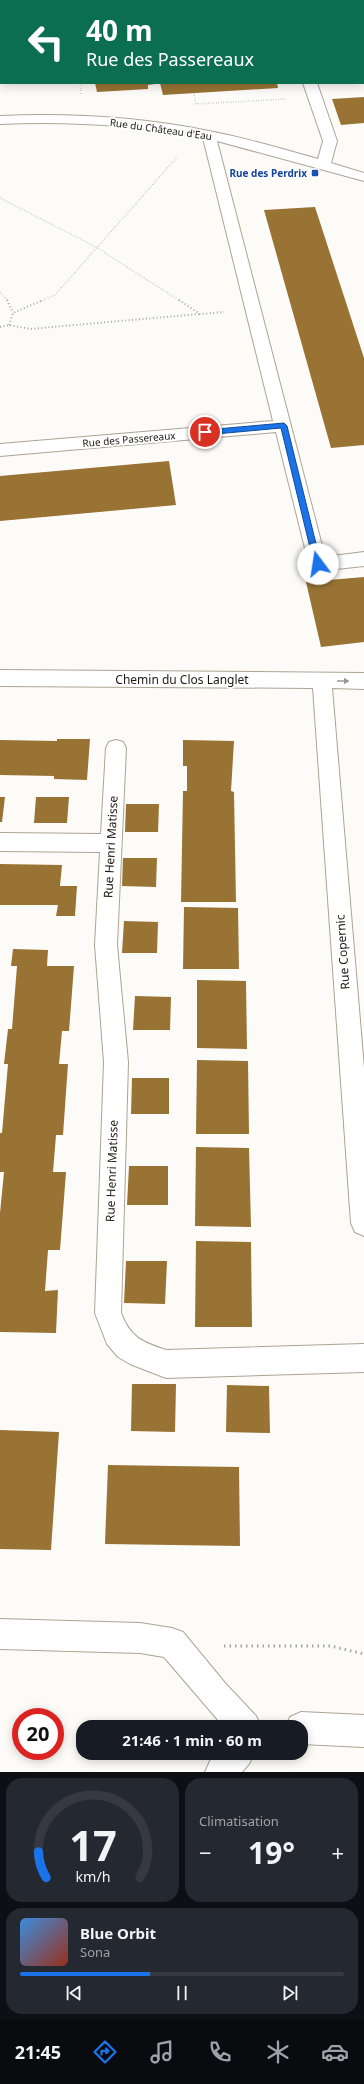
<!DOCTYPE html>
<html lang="fr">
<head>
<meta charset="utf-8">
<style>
  :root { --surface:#171b24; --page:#242831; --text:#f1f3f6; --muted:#9ea1a6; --line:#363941; --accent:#1a73e8 }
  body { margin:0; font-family:"Noto Sans",sans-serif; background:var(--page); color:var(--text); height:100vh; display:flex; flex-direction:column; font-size:15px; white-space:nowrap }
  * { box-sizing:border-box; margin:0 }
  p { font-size:13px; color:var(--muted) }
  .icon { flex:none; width:22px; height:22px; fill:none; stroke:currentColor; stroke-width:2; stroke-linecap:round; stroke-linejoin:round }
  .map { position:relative; height:1772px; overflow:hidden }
  .sheet { display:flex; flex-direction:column; gap:6px; padding:6px; background:#0d0f14; flex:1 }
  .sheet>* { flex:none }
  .top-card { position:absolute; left:0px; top:0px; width:364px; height:84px; box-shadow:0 2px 10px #0003; background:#0b6e4f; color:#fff; overflow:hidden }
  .speed { position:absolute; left:12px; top:1708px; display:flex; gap:8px; font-size:20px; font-weight:700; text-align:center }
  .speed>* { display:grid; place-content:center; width:52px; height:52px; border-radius:50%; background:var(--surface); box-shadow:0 2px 10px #0003; line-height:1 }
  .speed .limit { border:6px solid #d22; background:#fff; color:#111 }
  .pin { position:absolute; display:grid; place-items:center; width:34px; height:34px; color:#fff; margin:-17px; border:2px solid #fff; border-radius:50%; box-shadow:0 1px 4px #0007 }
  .me { position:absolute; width:44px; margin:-22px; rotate:346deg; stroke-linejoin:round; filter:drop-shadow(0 0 3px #0008) }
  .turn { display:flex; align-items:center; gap:14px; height:84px; padding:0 20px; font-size:18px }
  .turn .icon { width:52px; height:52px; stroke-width:2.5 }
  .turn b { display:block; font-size:28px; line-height:34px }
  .big { font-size:30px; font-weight:700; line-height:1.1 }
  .sheet .card { flex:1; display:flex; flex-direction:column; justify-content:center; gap:6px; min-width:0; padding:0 14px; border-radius:16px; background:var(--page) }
  .sheet .dial { align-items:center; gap:0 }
  .dial svg { height:104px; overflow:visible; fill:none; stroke:var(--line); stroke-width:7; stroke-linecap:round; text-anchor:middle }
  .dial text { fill:var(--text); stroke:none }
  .song { display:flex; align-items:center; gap:12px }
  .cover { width:48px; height:48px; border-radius:6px; background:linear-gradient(135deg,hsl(210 70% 55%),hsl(10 70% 35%)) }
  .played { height:4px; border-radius:2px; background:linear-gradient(90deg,var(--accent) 40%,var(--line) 40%) }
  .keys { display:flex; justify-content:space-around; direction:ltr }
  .heat { display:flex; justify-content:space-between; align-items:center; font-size:22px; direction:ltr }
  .sheet .tiles { flex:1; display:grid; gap:6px; grid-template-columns:1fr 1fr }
  .card:last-child { grid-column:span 2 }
  .trip { position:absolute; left:76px; top:1720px; width:232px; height:40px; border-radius:16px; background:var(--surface); box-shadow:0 2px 10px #0003; font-weight:700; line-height:40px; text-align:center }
  .menu { display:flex; height:64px; justify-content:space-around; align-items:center; background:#090b0e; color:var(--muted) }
  .menu .icon { width:28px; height:28px }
  .menu .current { color:var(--accent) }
  .menu b { font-size:18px; color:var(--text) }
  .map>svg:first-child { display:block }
</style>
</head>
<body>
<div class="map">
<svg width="364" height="1772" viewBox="0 0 364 1772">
  <rect width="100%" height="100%" fill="#fdfbf8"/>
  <!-- building -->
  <path fill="#987333" d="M95,83h60v1l-7,1v4l-51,3z
    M160,83h117l1,5 -115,7z
    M364,97v26l-23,2 -9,-26z
    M315,207l49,151v87l-33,3 -67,-238z
    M169,461l7,44 -176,16v-45z
    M364,577v65l-43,5 -15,-65z
    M57,739h33l-3,41 -33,-1v-3l-54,-1v-35l57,1z
    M183,740l51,1 -3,50 3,1 2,110h-55l2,-111h4v-25h-4z
    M0,797h5l-3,25h-2z
    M36,797h33l-2,26h-33z
    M126,804h33l-1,28h-33z
    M123,858h34l-1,29 -34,-1z
    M0,864l62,1 -2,21h17l-2,30h-19l2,-11h-58z
    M184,907l54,1 1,61h-56z
    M124,921l34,1 -1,31h-35z
    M13,949l35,1 -1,16h27l-5,65h-7l-3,33h9l-5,71h-7l-3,37h13l-6,78h-12l-3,41 13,-1 -2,43 -56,-1v-119l4,-41h-4v-39h2l6,-69h-4l4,-35h4l5,-63h-6z
    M197,980l49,1 1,68 -50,-1z
    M135,996l36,1 -1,33h-37z
    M197,1060l51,1 1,73h-53z
    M132,1078h37v36h-38z
    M196,1147l53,1 2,79 -56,-1z
    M129,1166h39v39h-41z
    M196,1241l55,1 1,85h-57z
    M126,1261h41l-2,43 -41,-1z
    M132,1384h44l-1,48 -44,-1z
    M227,1385l42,1 1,47 -44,-1z
    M0,1430l59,2 -8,118 -51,-1z
    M108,1465l131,2 1,79 -135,-2z"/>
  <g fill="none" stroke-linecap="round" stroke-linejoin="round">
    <!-- minor casing -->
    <g stroke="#ada394" stroke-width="2">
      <path id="minor" d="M303,83h14l20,58 -6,22 33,10v8l-147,-40 108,416 39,-5v14l-46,5 -7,-2 -2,-5 -33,-132 -276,24v-12l273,-23 -70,-283c-67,-13 -135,-17 -203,-14v-8c70,-3 140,1 209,15 37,7 73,18 109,28l5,-18z
        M0,670l364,3v16l-32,-1 32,380v168l-9,-4 -4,-9 -38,-535 -313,-2z
        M116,740l7,2 3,6 -9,197 11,117 -7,251c10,25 21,29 45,37l198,-6v28l-198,6 -36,-14 -12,-7 -11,-13 -12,-31 9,-251 -9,-117 5,-93 -100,-1v-18l101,1 5,-86 3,-6z
        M0,1619l140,4 32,5 11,4 42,51 31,33 5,11h-37l-60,-70 -24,-4 -140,-4z
        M301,1712l63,3v32l-63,-3v-17h-15l4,-10z
        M217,1753h37l-5,11 -7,8h-37l5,-11z"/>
    </g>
    <!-- path-far2 -->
    <path stroke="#a8a5a1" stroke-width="1.5" stroke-dasharray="0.5 2" stroke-linecap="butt" d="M48,1l2,-1
      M80,83l1,11
      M194,93l2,11
      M196,104l90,-5
      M0,198l96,49 84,54
      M0,292l8,9
      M41,301l14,-6 122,-138"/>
    <!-- path-far1 -->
    <path stroke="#a8a5a1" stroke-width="2" stroke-dasharray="1 2.5" stroke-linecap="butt" d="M7,300l6,13
      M179,300l21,14 24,-2
      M9,325l4,-12 30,-13
      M0,327l9,-2 21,4 169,-15"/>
    <!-- path -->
    <path stroke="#a8a5a1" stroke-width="3" stroke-dasharray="1.5 4" stroke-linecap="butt" d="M224,1646h107l33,8"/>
    <!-- minor -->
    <use href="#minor" fill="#fff" fill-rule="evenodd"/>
  </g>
  <!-- one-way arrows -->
  <defs><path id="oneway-solid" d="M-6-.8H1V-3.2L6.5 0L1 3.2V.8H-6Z"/></defs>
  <use fill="#999895" href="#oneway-solid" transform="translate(343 681)"/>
  <!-- route -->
  <path fill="#1a73e8" stroke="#114b97" d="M284,423l3,3 34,138 -3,3 -4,-3 -33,-136 -76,7 -3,-3 3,-2z"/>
  <!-- markers -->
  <rect fill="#1a4fb4" stroke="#fff" stroke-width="1.5" x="311" y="169" width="8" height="8" rx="2"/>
  <g text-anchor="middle" stroke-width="4" stroke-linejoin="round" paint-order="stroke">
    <!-- far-street labels -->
    <g font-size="10" fill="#1d1913" stroke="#fff">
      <text transform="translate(161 129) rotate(8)" y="4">Rue du Château d'Eau</text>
      <text transform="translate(129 439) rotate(-5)" y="4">Rue des Passereaux</text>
    </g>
    <!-- far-transit labels -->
    <g font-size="10" font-weight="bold" fill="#164399" stroke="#fff" text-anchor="end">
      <text x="307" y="177">Rue des Perdrix</text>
    </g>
    <!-- street labels -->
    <g font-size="12" fill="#1d1913" stroke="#fff">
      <text x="182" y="684">Chemin du Clos Langlet</text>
      <text transform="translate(111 847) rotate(-87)" y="4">Rue Henri Matisse</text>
      <text transform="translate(343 952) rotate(-94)" y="4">Rue Copernic</text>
      <text transform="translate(112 1171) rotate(-88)" y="4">Rue Henri Matisse</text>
    </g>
  </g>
</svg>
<div class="speed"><div class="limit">20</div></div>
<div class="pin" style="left:205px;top:432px;background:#d93025"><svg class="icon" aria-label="arrive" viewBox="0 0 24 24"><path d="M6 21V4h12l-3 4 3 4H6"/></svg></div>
<svg class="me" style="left:318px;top:564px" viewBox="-20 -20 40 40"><circle r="19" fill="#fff"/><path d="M0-13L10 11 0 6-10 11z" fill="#1a73e8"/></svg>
<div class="trip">21:46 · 1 min · 60 m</div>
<div class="top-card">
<div class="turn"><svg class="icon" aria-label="left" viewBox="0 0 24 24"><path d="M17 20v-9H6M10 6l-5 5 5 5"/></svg><div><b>40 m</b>Rue des Passereaux</div></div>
</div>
</div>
<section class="sheet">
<div class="tiles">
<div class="card dial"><svg viewBox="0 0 100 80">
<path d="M14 69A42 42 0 1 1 86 69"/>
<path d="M14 69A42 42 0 0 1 8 49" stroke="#1a73e8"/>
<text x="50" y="56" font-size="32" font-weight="700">17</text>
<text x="50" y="72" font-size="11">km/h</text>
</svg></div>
<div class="card"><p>Climatisation</p>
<div class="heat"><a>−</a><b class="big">19°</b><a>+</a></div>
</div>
<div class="card">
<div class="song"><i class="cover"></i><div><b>Blue Orbit</b><p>Sona</p></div></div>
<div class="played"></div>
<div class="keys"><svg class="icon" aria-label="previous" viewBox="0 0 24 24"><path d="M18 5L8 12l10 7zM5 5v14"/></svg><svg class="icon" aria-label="pause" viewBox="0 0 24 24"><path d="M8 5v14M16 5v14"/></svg><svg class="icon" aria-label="next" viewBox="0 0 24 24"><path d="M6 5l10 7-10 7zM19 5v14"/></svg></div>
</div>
</div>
</section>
<nav class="menu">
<b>21:45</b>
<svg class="icon current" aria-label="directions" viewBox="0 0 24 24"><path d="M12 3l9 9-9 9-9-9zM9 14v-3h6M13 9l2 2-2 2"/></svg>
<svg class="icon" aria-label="music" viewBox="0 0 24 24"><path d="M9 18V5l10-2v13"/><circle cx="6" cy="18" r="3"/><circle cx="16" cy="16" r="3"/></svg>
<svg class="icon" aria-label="phone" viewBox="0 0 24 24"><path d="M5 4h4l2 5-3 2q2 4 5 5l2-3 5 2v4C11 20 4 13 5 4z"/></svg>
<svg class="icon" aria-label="climate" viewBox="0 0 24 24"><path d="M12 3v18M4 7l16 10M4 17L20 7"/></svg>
<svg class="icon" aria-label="car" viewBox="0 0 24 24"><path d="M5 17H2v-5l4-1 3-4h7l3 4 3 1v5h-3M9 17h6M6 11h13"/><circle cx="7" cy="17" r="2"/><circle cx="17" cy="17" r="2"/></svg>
</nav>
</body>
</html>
